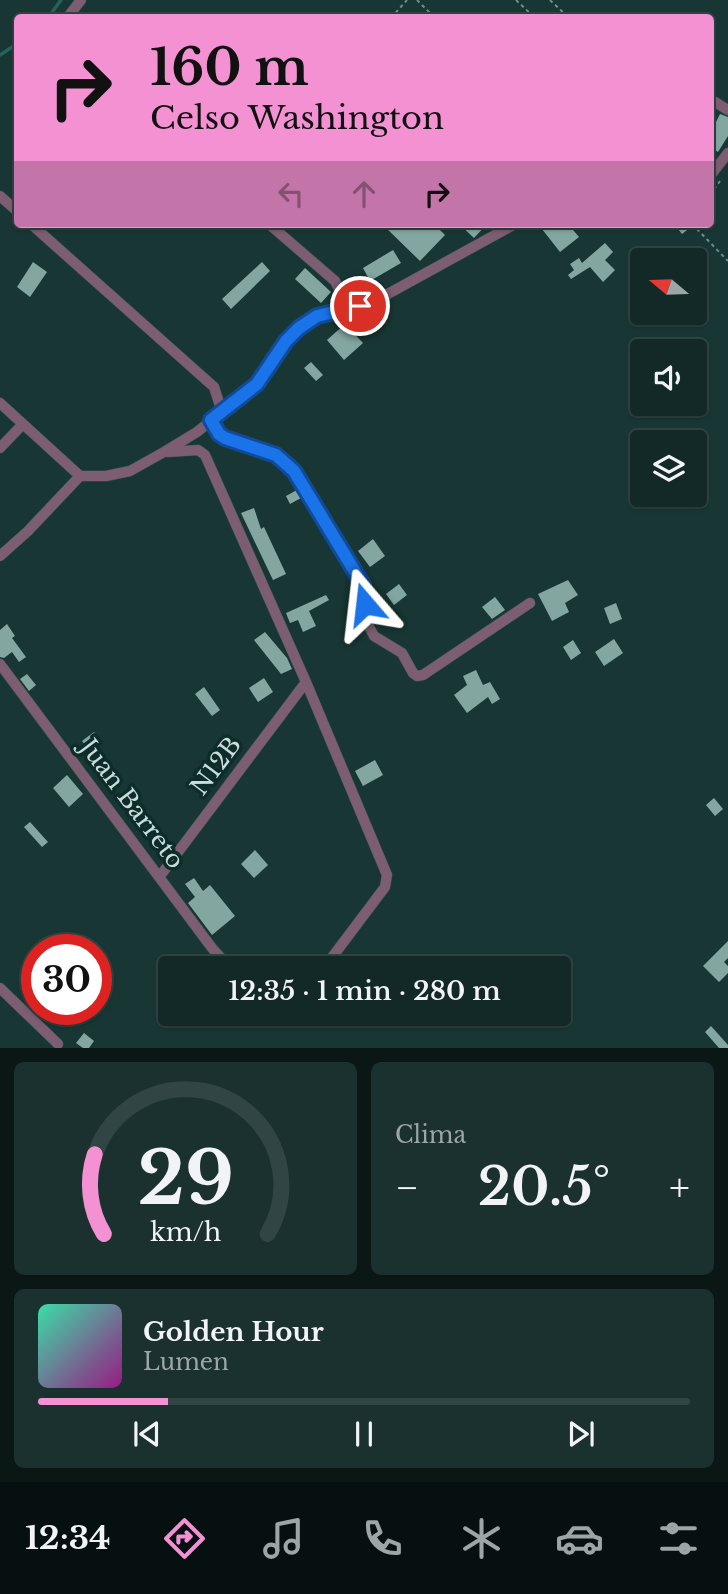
<!DOCTYPE html>
<html lang="es">
<head>
<meta charset="utf-8">
<style>
  :root { --surface:#122927; --page:#1b312f; --text:#f1f3f6; --muted:#9ca6a7; --line:#314544; --accent:#f491d3 }
  body { margin:0; font-family:"Libre Baskerville",serif; background:var(--page); color:var(--text); height:100vh; display:flex; flex-direction:column; font-size:26px; white-space:nowrap }
  * { box-sizing:border-box; margin:0 }
  p { font-size:23px; color:var(--muted) }
  .icon { flex:none; width:38px; height:38px; fill:none; stroke:currentColor; stroke-width:2; stroke-linecap:round; stroke-linejoin:round }
  .map { position:relative; height:1048px; overflow:hidden }
  .panel { display:flex; flex-direction:column; gap:14px; padding:14px; background:#0a1715; flex:1 }
  .panel>* { flex:none }
  .top-card { position:absolute; left:14px; top:14px; width:700px; height:214px; border-radius:7px; box-shadow:0 2px 5px #0004,0 0 0 2px var(--line); background:#f491d3; color:#111; overflow:hidden }
  .needle { width:46px; rotate:289deg }
  .buttons { position:absolute; left:630px; top:248px; display:grid; gap:14px }
  .buttons a { display:grid; place-items:center; width:77px; height:77px; border-radius:7px; background:var(--surface); box-shadow:0 2px 5px #0004,0 0 0 2px var(--line); font-size:35px }
  .speed { position:absolute; left:21px; top:934px; display:flex; gap:14px; font-size:35px; font-weight:700; text-align:center }
  .speed>* { display:grid; place-content:center; width:91px; height:91px; border-radius:50%; background:var(--surface); box-shadow:0 2px 5px #0004,0 0 0 2px var(--line); line-height:1 }
  .speed .limit { border:10px solid #d22; background:#fff; color:#111 }
  .pin { position:absolute; display:grid; place-items:center; width:60px; height:60px; color:#fff; margin:-30px; border:4px solid #fff; border-radius:50%; box-shadow:0 2px 7px #0007 }
  .me { position:absolute; width:77px; margin:-38px; rotate:343deg; stroke-linejoin:round; filter:drop-shadow(0 0 5px #0008) }
  .turn { display:flex; align-items:center; gap:24px; height:147px; padding:0 21px; font-size:32px }
  .turn .icon { width:91px; height:91px; stroke-width:2.5 }
  .turn b { display:block; font-size:49px; line-height:60px }
  .lanes { display:flex; align-items:center; height:66px; padding:0 21px; background:#0003; justify-content:center; gap:35px; direction:ltr }
  .lanes .off { opacity:.35 }
  .big { font-size:52px; font-weight:600; line-height:1.1 }
  .panel .card { flex:1; display:flex; flex-direction:column; justify-content:center; gap:10px; min-width:0; padding:0 24px; border-radius:10px; background:var(--page) }
  .panel .dial { align-items:center; gap:0 }
  .dial svg { height:182px; overflow:visible; fill:none; stroke:var(--line); stroke-width:7; stroke-linecap:round; text-anchor:middle }
  .dial text { fill:var(--text); stroke:none }
  .song { display:flex; align-items:center; gap:21px }
  .cover { width:84px; height:84px; border-radius:10px; background:linear-gradient(135deg,hsl(160 70% 55%),hsl(310 70% 35%)) }
  .played { height:7px; border-radius:4px; background:linear-gradient(90deg,var(--accent) 20%,var(--line) 20%) }
  .keys { display:flex; justify-content:space-around; direction:ltr }
  .heat { display:flex; justify-content:space-between; align-items:center; font-size:38px; direction:ltr }
  .panel .tiles { flex:1; display:grid; gap:14px; grid-template-columns:1fr 1fr }
  .card:last-child { grid-column:span 2 }
  .trip { position:absolute; left:158px; top:956px; width:413px; height:70px; border-radius:7px; background:var(--surface); box-shadow:0 2px 5px #0004,0 0 0 2px var(--line); font-weight:600; line-height:70px; text-align:center }
  .tabs { display:flex; height:112px; justify-content:space-around; align-items:center; background:#071010; color:var(--muted) }
  .tabs .icon { width:49px; height:49px }
  .tabs .on { color:var(--accent) }
  .tabs b { font-size:32px; color:var(--text) }
  .map>svg:first-child { display:block }
</style>
</head>
<body>
<div class="map">
<svg width="728" height="1048" viewBox="0 0 728 1048">
  <rect width="100%" height="100%" fill="#183734"/>
  <g fill="none" stroke-linecap="round" stroke-linejoin="round">
    <!-- stream -->
    <path stroke="#22635c" stroke-width="3.5" d="M48,18l13,-18
      M0,55l18,-12"/>
  </g>
  <!-- building -->
  <path fill="#84a6a1" d="M720,114l8,3v19l-10,16 -8,-5v-13z
    M382,224h52l11,11 -25,26z
    M459,224h28l-13,14z
    M538,224h30l11,13 -19,15z
    M674,224h21l-13,10z
    M605,243l8,9 -8,8 10,10 -12,12 -13,-15 -19,12 -3,-4 6,-5 -4,-6 9,-6 3,5z
    M393,250l8,13 -31,18 -7,-13z
    M33,262l14,10 -17,25 -13,-10z
    M262,262l8,9 -39,38 -9,-10z
    M305,268l26,24 -10,11 -26,-24z
    M345,324l18,19 -19,17 -17,-20z
    M311,362l12,13 -7,6 -12,-13z
    M297,490l4,8 -11,6 -4,-8z
    M254,508l7,21 3,-2 22,47 -13,6 -32,-67z
    M373,539l12,17 -15,11 -12,-16z
    M568,580l10,15 -13,8 4,9 -17,9 -14,-27z
    M399,584l8,11 -13,10 -8,-11z
    M326,595l3,5 -20,11 7,15 -13,6 -5,-12 -8,3 -4,-10z
    M495,597l10,13 -13,9 -10,-12z
    M616,603l6,16 -12,5 -6,-16z
    M7,624l8,12 -3,2 14,19 -7,5 -7,-10 -8,6 -4,-1v-27z
    M265,632l22,26 5,11 -11,5 -27,-34z
    M614,639l9,14 -19,13 -9,-14z
    M573,640l8,13 -10,7 -8,-13z
    M476,670l7,15 7,-3 10,17 -8,5 -4,-7 -21,16 -13,-18 13,-10 -4,-9z
    M27,674l9,11 -7,6 -9,-12z
    M264,678l9,14 -15,10 -9,-14z
    M204,687l16,23 -8,6 -17,-22z
    M94,732l8,10 -12,9 -8,-10z
    M375,760l8,15 -20,11 -8,-15z
    M67,775l16,19 -14,13 -16,-19z
    M714,798l9,11 -8,7 -9,-11z
    M30,822l18,20 -6,5 -18,-20z
    M255,850l13,15 -14,13 -13,-14z
    M194,878l9,13 7,-6 25,31 -23,19 -24,-32 7,-6 -10,-13z
    M728,941v17l-4,4 4,4v7l-9,9 -16,-16z
    M711,1026l17,19v3h-9l-14,-16z
    M84,1033l10,8 -5,7h-6l-7,-5z"/>
  <g fill="none" stroke-linecap="round" stroke-linejoin="round">
    <!-- street casing -->
    <g stroke="#385552" stroke-width="11">
      <path id="street" d="M67,18l14,-18
        M710,99l18,11
        M710,176l18,-23
        M0,196l18,16
        M31,224l183,163 8,25
        M269,224l66,57 13,26
        M0,403l80,73
        M211,420l8,14 6,4 51,17 18,16 69,114 4,38 7,13 28,17 11,20 4,3 6,-1 107,-72
        M0,448l22,-23
        M168,452l30,-2 7,5 101,227 81,193 -2,12 -61,81
        M0,556l28,-25 52,-55h26l24,-5 34,-19 33,-20 60,-48 29,-43 13,-13 18,-12 58,-15 140,-77
        M0,664l212,284 18,20
        M160,876l146,-194
        M0,988l58,56
        M275,1013h10"/>
    </g>
    <!-- path -->
    <path stroke="#748c89" stroke-width="2" stroke-dasharray="3.5 3.5" stroke-linecap="butt" d="M417,0l18,18
      M516,0l19,18
      M550,0l19,18
      M391,18l16,-18
      M710,195l10,-14
      M692,224l36,37"/>
    <!-- street -->
    <use href="#street" stroke="#7c5d71" stroke-width="10"/>
  </g>
  <g fill="none" stroke-linecap="round" stroke-linejoin="round">
    <!-- route casing -->
    <g stroke="#114b97" stroke-width="18">
      <path id="route" d="M360,306l-43,10 -18,12 -13,13 -29,43 -46,36 8,14 6,4 51,17 18,16 69,114 2,19"/>
    </g>
    <!-- route -->
    <use href="#route" stroke="#1a73e8" stroke-width="12"/>
  </g>
  <g text-anchor="middle" stroke-width="7" stroke-linejoin="round" paint-order="stroke">
    <!-- street labels -->
    <g font-size="24" fill="#cadcd9" stroke="#0d2d2a">
      <text transform="translate(216 766) rotate(-53)" y="8">N12B</text>
      <text transform="translate(132 804) rotate(53)" y="8">Juan Barreto</text>
    </g>
  </g>
</svg>
<div class="buttons">
<a><svg class="needle" viewBox="-14 -14 28 28"><path d="M0-13l5 13h-10z" fill="#e53935"/><path d="M0 13l5-13h-10z" fill="#9ca6a7"/></svg></a>
<a><svg class="icon" aria-label="sound" viewBox="0 0 24 24"><path d="M4 9h4l5-4v14l-5-4H4zM17 9q2 3 0 6"/></svg></a>
<a><svg class="icon" aria-label="layers" viewBox="0 0 24 24"><path d="M12 4l9 5-9 5-9-5zM3 14l9 5 9-5"/></svg></a>
</div>
<div class="speed"><div class="limit">30</div></div>
<div class="pin" style="left:360px;top:306px;background:#d93025"><svg class="icon" aria-label="arrive" viewBox="0 0 24 24"><path d="M6 21V4h12l-3 4 3 4H6"/></svg></div>
<svg class="me" style="left:365px;top:604px" viewBox="-20 -20 40 40"><path d="M0-17L14 15 0 8-14 15z" fill="#1a73e8" stroke="#fff" stroke-width="4"/></svg>
<div class="trip">12:35 · 1 min · 280 m</div>
<div class="top-card">
<div class="turn"><svg class="icon" aria-label="right" viewBox="0 0 24 24"><path d="M7 20v-9h11M14 6l5 5-5 5"/></svg><div><b>160 m</b>Celso Washington</div></div>
<div class="lanes"><svg class="icon off" aria-label="left" viewBox="0 0 24 24"><path d="M17 20v-9H6M10 6l-5 5 5 5"/></svg><svg class="icon off" aria-label="ahead" viewBox="0 0 24 24"><path d="M12 20V5M6 11l6-6 6 6"/></svg><svg class="icon" aria-label="right" viewBox="0 0 24 24"><path d="M7 20v-9h11M14 6l5 5-5 5"/></svg></div>
</div>
</div>
<section class="panel">
<div class="tiles">
<div class="card dial"><svg viewBox="0 0 100 80">
<path d="M14 69A42 42 0 1 1 86 69"/>
<path d="M14 69A42 42 0 0 1 10 34" stroke="#f491d3"/>
<text x="50" y="56" font-size="32" font-weight="700">29</text>
<text x="50" y="72" font-size="11">km/h</text>
</svg></div>
<div class="card"><p>Clima</p>
<div class="heat"><a>−</a><b class="big">20.5°</b><a>+</a></div>
</div>
<div class="card">
<div class="song"><i class="cover"></i><div><b>Golden Hour</b><p>Lumen</p></div></div>
<div class="played"></div>
<div class="keys"><svg class="icon" aria-label="previous" viewBox="0 0 24 24"><path d="M18 5L8 12l10 7zM5 5v14"/></svg><svg class="icon" aria-label="pause" viewBox="0 0 24 24"><path d="M8 5v14M16 5v14"/></svg><svg class="icon" aria-label="next" viewBox="0 0 24 24"><path d="M6 5l10 7-10 7zM19 5v14"/></svg></div>
</div>
</div>
</section>
<nav class="tabs">
<b>12:34</b>
<svg class="icon on" aria-label="directions" viewBox="0 0 24 24"><path d="M12 3l9 9-9 9-9-9zM9 14v-3h6M13 9l2 2-2 2"/></svg>
<svg class="icon" aria-label="music" viewBox="0 0 24 24"><path d="M9 18V5l10-2v13"/><circle cx="6" cy="18" r="3"/><circle cx="16" cy="16" r="3"/></svg>
<svg class="icon" aria-label="phone" viewBox="0 0 24 24"><path d="M5 4h4l2 5-3 2q2 4 5 5l2-3 5 2v4C11 20 4 13 5 4z"/></svg>
<svg class="icon" aria-label="climate" viewBox="0 0 24 24"><path d="M12 3v18M4 7l16 10M4 17L20 7"/></svg>
<svg class="icon" aria-label="car" viewBox="0 0 24 24"><path d="M5 17H2v-5l4-1 3-4h7l3 4 3 1v5h-3M9 17h6M6 11h13"/><circle cx="7" cy="17" r="2"/><circle cx="17" cy="17" r="2"/></svg>
<svg class="icon" aria-label="filters" viewBox="0 0 24 24"><path d="M4 7h16M4 17h16"/><circle cx="9" cy="7" r="2"/><circle cx="15" cy="17" r="2"/></svg>
</nav>
</body>
</html>
